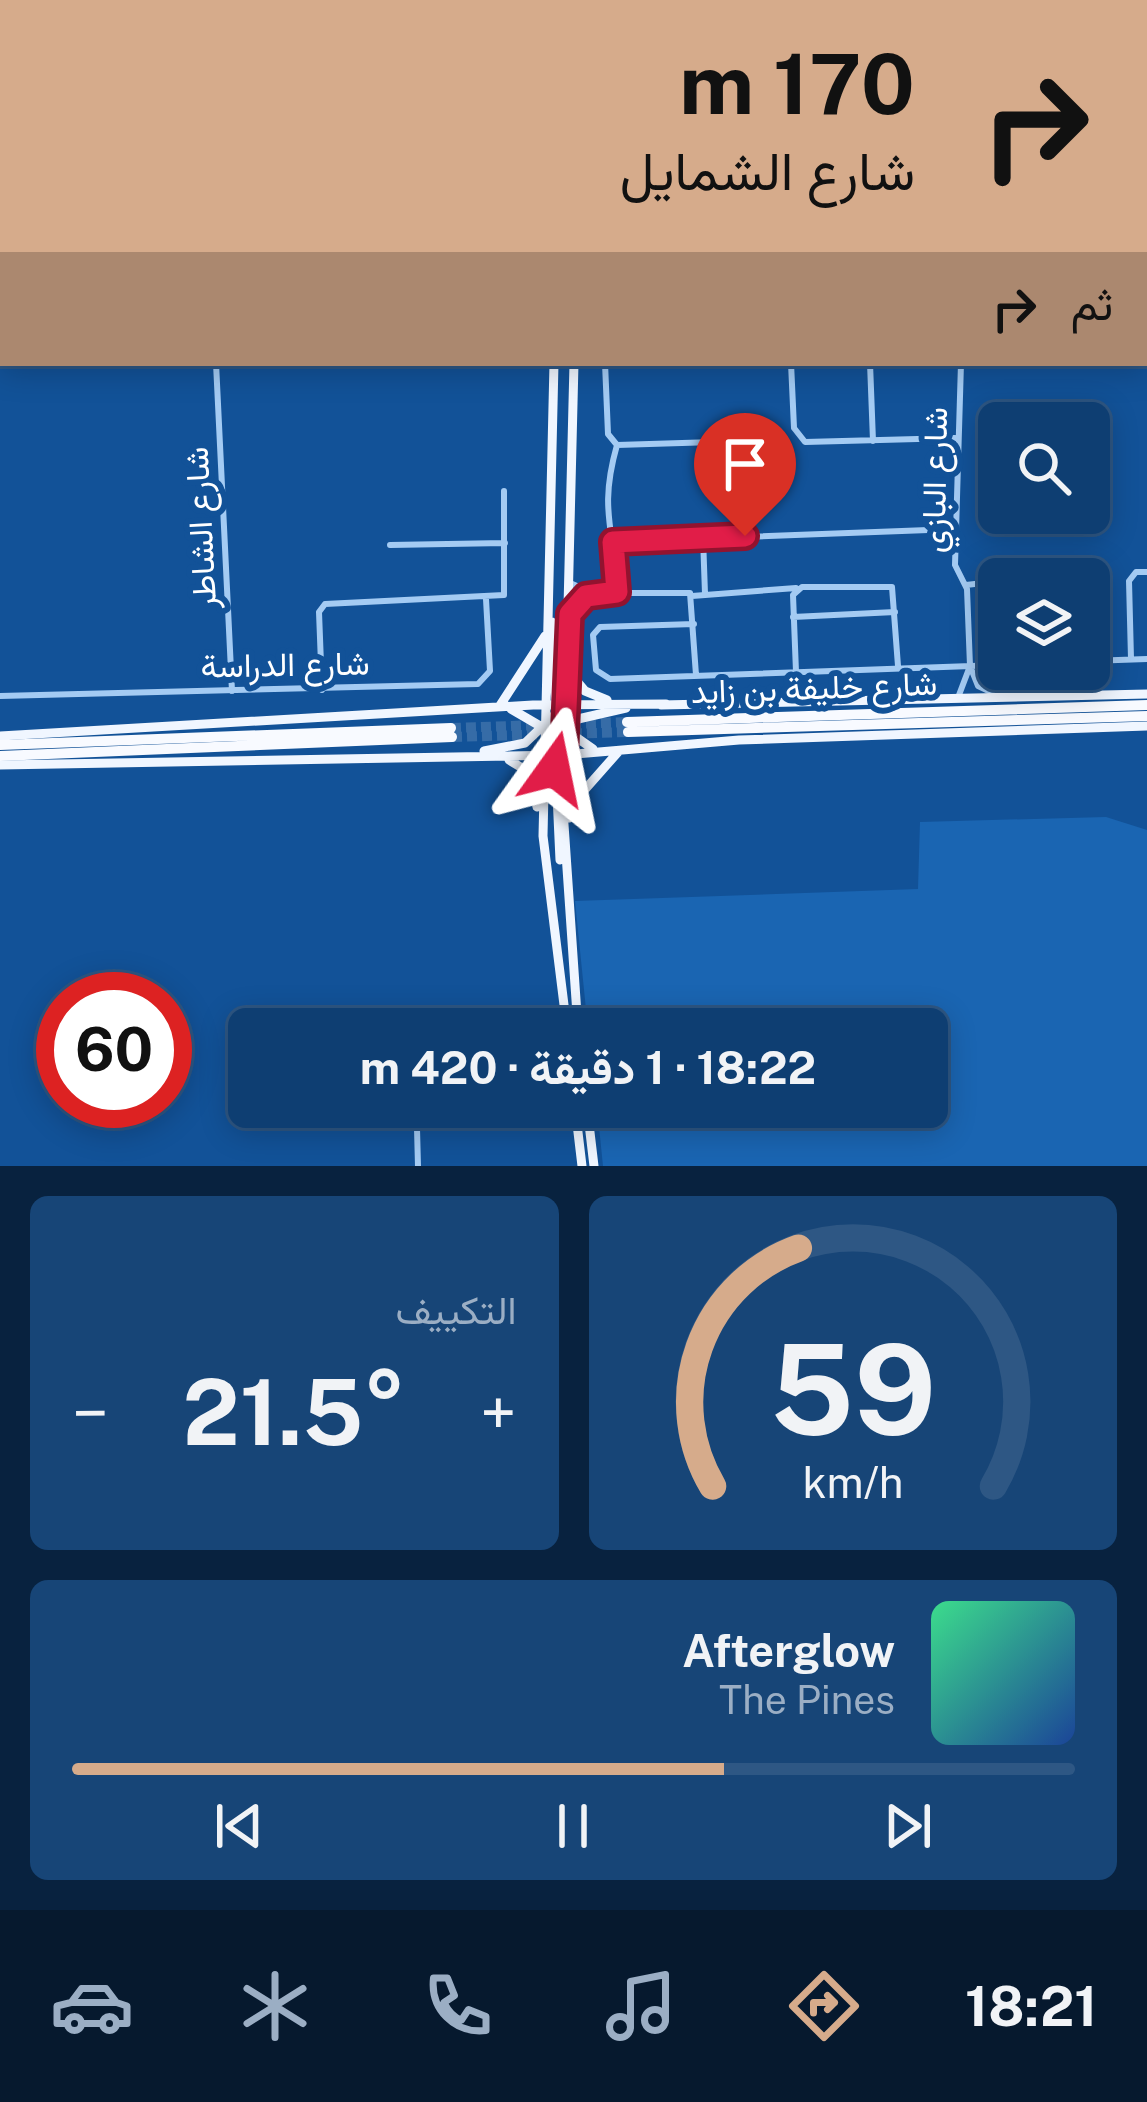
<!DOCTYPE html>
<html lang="ar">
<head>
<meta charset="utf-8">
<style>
  :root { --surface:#0e3e72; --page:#174577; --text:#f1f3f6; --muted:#9baec4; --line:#2e5784; --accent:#d6ab8b }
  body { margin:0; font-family:"Public Sans",Vazirmatn,sans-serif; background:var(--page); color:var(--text); direction:rtl; height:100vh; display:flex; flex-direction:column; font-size:45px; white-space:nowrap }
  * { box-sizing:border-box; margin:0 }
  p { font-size:39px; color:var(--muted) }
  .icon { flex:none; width:66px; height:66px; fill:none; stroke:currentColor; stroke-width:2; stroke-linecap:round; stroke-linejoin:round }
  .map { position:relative; height:1166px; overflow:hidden; direction:ltr }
  .drawer { display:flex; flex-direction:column; gap:30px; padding:30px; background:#08223f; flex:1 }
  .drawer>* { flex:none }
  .guide { position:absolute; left:0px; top:0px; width:1149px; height:366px; box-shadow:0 6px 30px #0003,0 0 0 3px var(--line); direction:rtl; background:#d6ab8b; color:#111; overflow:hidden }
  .tools { position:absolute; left:978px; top:402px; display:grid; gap:24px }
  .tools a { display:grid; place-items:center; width:132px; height:132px; border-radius:18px; background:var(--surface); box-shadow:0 6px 30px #0003,0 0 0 3px var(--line); font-size:60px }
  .speed { position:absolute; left:36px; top:972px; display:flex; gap:24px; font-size:60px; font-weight:700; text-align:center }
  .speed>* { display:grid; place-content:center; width:156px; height:156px; border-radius:50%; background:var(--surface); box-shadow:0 6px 30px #0003,0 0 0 3px var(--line); line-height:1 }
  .speed .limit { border:18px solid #d22; background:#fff; color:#111 }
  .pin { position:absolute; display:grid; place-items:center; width:102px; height:102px; color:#fff; margin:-123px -51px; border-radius:50% 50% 50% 0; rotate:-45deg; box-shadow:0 0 12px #0007 }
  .pin .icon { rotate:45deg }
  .me { position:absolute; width:132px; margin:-66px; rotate:12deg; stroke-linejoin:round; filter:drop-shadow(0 0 9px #0008) }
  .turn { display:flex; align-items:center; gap:42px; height:252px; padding:0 36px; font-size:54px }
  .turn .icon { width:156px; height:156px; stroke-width:2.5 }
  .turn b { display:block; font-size:84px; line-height:102px }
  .then { display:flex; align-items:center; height:114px; padding:0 36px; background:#0003; gap:24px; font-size:45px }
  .big { font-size:90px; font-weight:700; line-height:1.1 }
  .drawer .card { flex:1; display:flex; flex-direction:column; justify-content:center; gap:18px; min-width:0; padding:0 42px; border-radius:18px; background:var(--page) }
  .drawer .dial { align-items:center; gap:0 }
  .dial svg { height:312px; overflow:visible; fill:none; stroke:var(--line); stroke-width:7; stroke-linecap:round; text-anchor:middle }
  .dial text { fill:var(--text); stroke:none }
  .song { display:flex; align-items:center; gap:36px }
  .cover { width:144px; height:144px; border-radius:18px; background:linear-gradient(135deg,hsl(150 70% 55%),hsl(220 70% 35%)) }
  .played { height:12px; border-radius:6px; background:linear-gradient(90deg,var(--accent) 65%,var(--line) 65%) }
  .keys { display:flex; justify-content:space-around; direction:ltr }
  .heat { display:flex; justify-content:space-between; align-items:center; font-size:66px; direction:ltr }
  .drawer .tiles { flex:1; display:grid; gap:30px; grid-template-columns:1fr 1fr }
  .card:last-child { grid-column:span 2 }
  .trip { position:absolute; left:228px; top:1008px; width:720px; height:120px; border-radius:18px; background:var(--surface); box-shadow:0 6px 30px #0003,0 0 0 3px var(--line); font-weight:700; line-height:120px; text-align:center; direction:rtl }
  .tab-bar { display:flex; height:192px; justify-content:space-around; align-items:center; background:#06192e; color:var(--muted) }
  .tab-bar .icon { width:84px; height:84px }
  .tab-bar .active { color:var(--accent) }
  .tab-bar b { font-size:54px; color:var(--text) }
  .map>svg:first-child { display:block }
</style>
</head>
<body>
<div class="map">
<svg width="1147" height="1166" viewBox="0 0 1147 1166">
  <rect width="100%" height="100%" fill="#125298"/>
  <!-- green -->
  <path fill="#1a65b2" d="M1106,817l41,13v336h-544l-6,-59h330v-78h-339l-13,-128 343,-12 2,-67z"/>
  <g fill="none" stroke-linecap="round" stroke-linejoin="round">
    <!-- stream -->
    <path stroke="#96c6f6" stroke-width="3" d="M1066,0l11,3
      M1146,18h1"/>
    <!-- trunk-tunnel -->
    <path stroke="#366ca7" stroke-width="10" stroke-dasharray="10 5" stroke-linecap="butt" d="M451,728l176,-6
      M452,737l176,-5"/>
    <!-- minor -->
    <path stroke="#a4cbf3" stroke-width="6" d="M282,0v3
      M732,0l15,3
      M901,0l9,3
      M617,3l1,-3
      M0,42l3,-1
      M1146,80l1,1
      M1146,106h1
      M0,350h3
      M216,363l16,328
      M605,363l3,71 9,11 130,-4
      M791,363l3,65 11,14 150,-4
      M870,363l3,78
      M617,445c-19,67 -2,84 0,147
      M703,537l2,57
      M613,542l342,-13
      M390,545l115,-2
      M570,583l23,10h97l6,82
      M966,585l88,-10 9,4
      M692,596l104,-8
      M570,614l19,-20
      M793,617l102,-5
      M694,624l-94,3 -7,8 3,35 14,9 389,-14
      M1131,659l-2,-78 7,-9h11
      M1089,661l58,-2
      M970,666l8,20 17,8
      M796,672l-3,-77 9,-8h90l6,79
      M322,690l-3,-78 6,-8 179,-9v-104
      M959,695l11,-29 -3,-77 -12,-24 6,-202
      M0,696l478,-12 12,-13 -4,-72
      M417,1128l1,38"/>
    <!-- primary -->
    <path stroke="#f0f6ff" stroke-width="9" d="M564,0l1,3
      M586,3v-3
      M554,363l-11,473 24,193
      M574,363l-11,447 15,219
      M552,622l4,85
      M569,672l16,19 22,9
      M661,705l486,-11
      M499,707l46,-71
      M511,709l36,21
      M563,728l30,21
      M0,736l533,-31 133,-1
      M484,751l41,-8 40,-38
      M555,751l5,109
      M550,756l28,-37 48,-11
      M509,760l23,14 5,33
      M0,765l564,-10 175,-15 408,-14
      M569,818l4,-15 46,-52
      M575,1107l7,59
      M587,1107l7,59"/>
    <!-- trunk -->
    <path stroke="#f8faff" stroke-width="10" d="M627,722l520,-17
      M628,732l519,-16
      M0,745l451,-17
      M0,756l452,-19"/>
  </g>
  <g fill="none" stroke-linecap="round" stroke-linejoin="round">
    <!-- route casing -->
    <g stroke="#92132f" stroke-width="30">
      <path id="route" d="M554,769l1,-14h9l6,-141 16,-18 31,-4 -4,-50 132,-6"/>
    </g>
    <!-- route -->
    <use href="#route" stroke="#e11d48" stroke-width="21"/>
  </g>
  <g text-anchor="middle" stroke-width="12" stroke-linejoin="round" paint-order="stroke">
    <!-- street labels -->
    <g font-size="33" fill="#fff" stroke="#125298">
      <text transform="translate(934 480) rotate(-89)" y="12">شارع البازي</text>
      <text transform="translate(200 528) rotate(-93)" y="12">شارع الشاطر</text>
      <text transform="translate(285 664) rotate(-1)" y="12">شارع الدراسة</text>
      <text transform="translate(814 687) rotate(-2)" y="12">شارع خليفة بن زايد</text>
    </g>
  </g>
</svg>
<div class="tools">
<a><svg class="icon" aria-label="search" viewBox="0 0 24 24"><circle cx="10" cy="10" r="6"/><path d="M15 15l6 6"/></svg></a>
<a><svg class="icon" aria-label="layers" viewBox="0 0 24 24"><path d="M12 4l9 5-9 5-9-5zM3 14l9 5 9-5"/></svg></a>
</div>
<div class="speed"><div class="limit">60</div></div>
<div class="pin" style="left:745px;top:536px;background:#d93025"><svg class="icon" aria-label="arrive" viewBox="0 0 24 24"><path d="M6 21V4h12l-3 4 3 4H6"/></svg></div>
<svg class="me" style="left:554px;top:769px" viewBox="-20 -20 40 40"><path d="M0-17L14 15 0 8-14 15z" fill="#e11d48" stroke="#fff" stroke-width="4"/></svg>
<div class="trip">18:22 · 1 دقيقة · 420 m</div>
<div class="guide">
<div class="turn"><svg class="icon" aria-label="right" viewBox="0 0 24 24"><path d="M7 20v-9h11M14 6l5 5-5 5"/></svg><div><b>170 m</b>شارع الشمايل</div></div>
<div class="then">ثم<svg class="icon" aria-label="right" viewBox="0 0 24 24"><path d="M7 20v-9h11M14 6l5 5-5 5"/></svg></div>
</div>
</div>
<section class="drawer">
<div class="tiles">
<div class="card dial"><svg viewBox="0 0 100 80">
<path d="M14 69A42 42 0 1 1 86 69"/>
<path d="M14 69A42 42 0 0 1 36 8" stroke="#d6ab8b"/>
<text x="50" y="56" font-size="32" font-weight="700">59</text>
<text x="50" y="72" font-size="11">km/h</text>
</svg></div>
<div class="card"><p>التكييف</p>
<div class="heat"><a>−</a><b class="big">21.5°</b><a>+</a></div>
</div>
<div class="card">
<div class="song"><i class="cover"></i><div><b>Afterglow</b><p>The Pines</p></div></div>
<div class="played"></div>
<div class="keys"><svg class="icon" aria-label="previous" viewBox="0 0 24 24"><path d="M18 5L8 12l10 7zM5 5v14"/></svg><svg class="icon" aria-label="pause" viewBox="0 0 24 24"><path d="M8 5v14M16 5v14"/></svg><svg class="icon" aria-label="next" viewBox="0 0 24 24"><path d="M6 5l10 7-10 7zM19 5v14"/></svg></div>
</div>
</div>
</section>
<nav class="tab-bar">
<b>18:21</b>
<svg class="icon active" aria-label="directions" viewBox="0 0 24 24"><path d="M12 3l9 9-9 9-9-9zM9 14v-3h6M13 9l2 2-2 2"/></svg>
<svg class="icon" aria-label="music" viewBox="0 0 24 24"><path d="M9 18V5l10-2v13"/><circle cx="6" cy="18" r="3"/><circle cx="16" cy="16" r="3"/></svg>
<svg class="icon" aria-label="phone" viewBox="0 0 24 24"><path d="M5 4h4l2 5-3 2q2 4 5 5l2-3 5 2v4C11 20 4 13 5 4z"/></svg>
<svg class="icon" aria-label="climate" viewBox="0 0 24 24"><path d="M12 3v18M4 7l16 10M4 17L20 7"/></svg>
<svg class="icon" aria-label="car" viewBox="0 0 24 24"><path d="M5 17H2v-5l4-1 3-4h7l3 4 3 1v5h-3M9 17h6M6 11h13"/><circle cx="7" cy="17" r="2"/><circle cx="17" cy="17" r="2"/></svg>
</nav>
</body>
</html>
